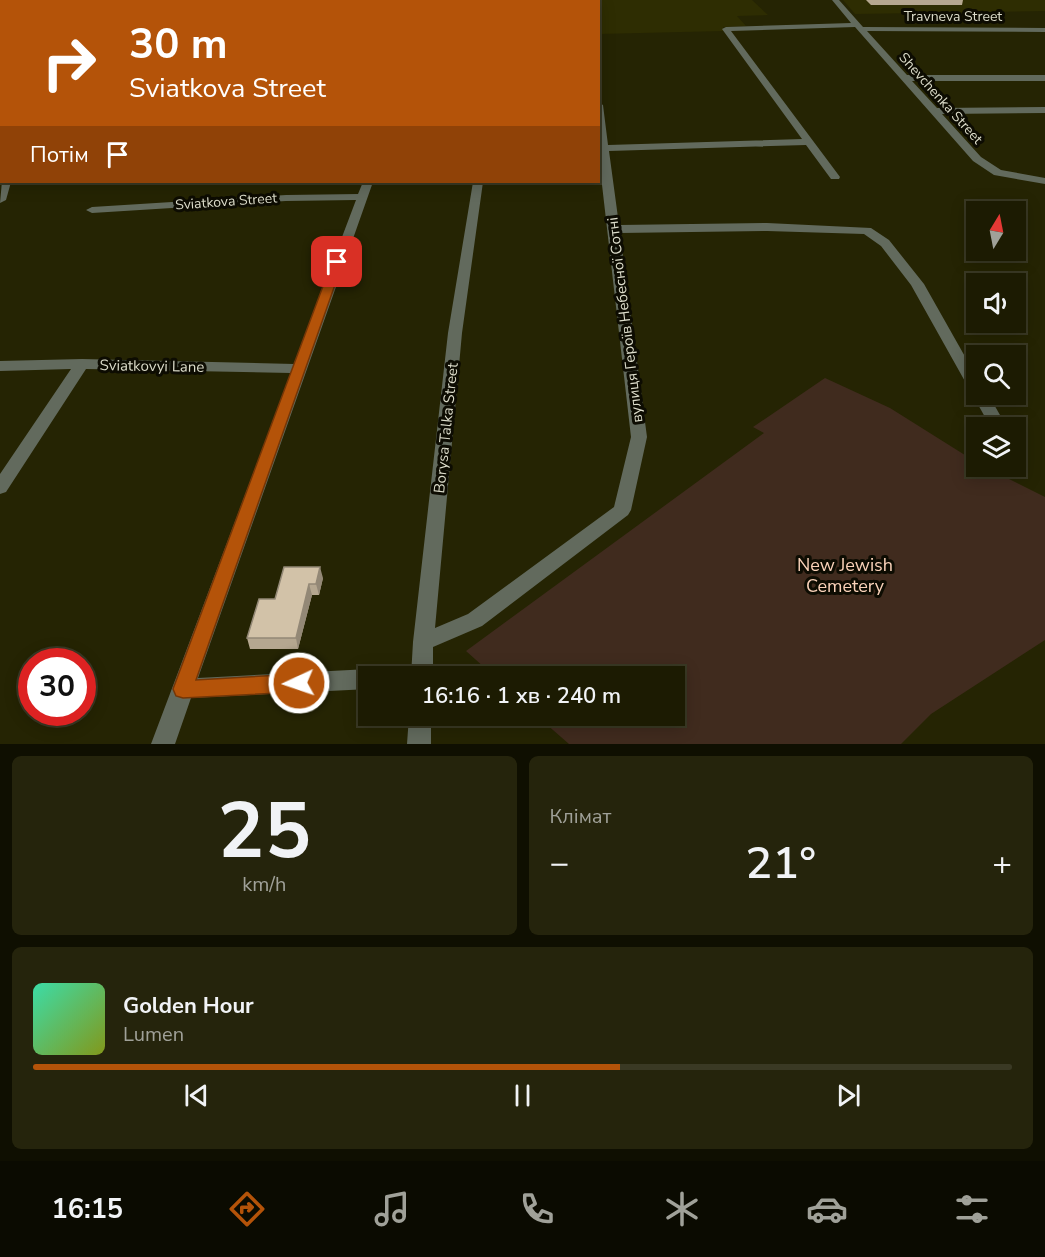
<!DOCTYPE html>
<html lang="uk">
<head>
<meta charset="utf-8">
<style>
  :root { --surface:#1c1b02; --page:#25240c; --text:#f1f3f6; --muted:#a0a199; --line:#3a3924; --accent:#b45309 }
  body { margin:0; font-family:"Nunito Sans",sans-serif; background:var(--page); color:var(--text); height:100vh; display:flex; flex-direction:column; font-size:22px; white-space:nowrap }
  * { box-sizing:border-box; margin:0 }
  p { font-size:20px; color:var(--muted) }
  .icon { flex:none; width:33px; height:33px; fill:none; stroke:currentColor; stroke-width:2; stroke-linecap:round; stroke-linejoin:round }
  .map { position:relative; height:744px; overflow:hidden }
  .sheet { display:flex; flex-direction:column; gap:12px; padding:12px; background:#0f0f01; flex:1 }
  .sheet>* { flex:none }
  .banner { position:absolute; left:0px; top:0px; width:600px; height:183px; box-shadow:0 3px 15px #0003,0 0 0 2px var(--line); background:#b45309; color:#fff; overflow:hidden }
  .needle { width:39px; rotate:10deg }
  .fabs { position:absolute; left:966px; top:201px; display:grid; gap:12px }
  .fabs a { display:grid; place-items:center; width:60px; height:60px; border-radius:0px; background:var(--surface); box-shadow:0 3px 15px #0003,0 0 0 2px var(--line); font-size:30px }
  .speed { position:absolute; left:18px; top:648px; display:flex; gap:12px; font-size:30px; font-weight:700; text-align:center }
  .speed>* { display:grid; place-content:center; width:78px; height:78px; border-radius:50%; background:var(--surface); box-shadow:0 3px 15px #0003,0 0 0 2px var(--line); line-height:1 }
  .speed .limit { border:9px solid #d22; background:#fff; color:#111 }
  .pin { position:absolute; display:grid; place-items:center; width:51px; height:51px; color:#fff; margin:-26px; border-radius:12px; box-shadow:0 3px 9px #0006 }
  .me { position:absolute; width:66px; margin:-33px; rotate:267deg; stroke-linejoin:round; filter:drop-shadow(0 0 4px #0008) }
  .turn { display:flex; align-items:center; gap:21px; height:126px; padding:0 30px; font-size:27px }
  .turn .icon { width:78px; height:78px; stroke-width:2.5 }
  .turn b { display:block; font-size:42px; line-height:51px }
  .then { display:flex; align-items:center; height:57px; padding:0 30px; background:#0003; gap:12px; font-size:22px }
  .big { font-size:45px; font-weight:600; line-height:1.1 }
  .sheet .card { flex:1; display:flex; flex-direction:column; justify-content:center; gap:9px; min-width:0; padding:0 21px; border-radius:9px; background:var(--page) }
  .sheet .dial { align-items:center; gap:0 }
  .dial b { font-size:78px; line-height:1 }
  .song { display:flex; align-items:center; gap:18px }
  .cover { width:72px; height:72px; border-radius:9px; background:linear-gradient(135deg,hsl(160 70% 55%),hsl(70 70% 35%)) }
  .played { height:6px; border-radius:3px; background:linear-gradient(90deg,var(--accent) 60%,var(--line) 60%) }
  .keys { display:flex; justify-content:space-around; direction:ltr }
  .heat { display:flex; justify-content:space-between; align-items:center; font-size:33px; direction:ltr }
  .sheet .tiles { flex:1; display:grid; gap:12px; grid-template-columns:1fr 1fr }
  .card:last-child { grid-column:span 2 }
  .trip { position:absolute; left:358px; top:666px; width:327px; height:60px; border-radius:0px; background:var(--surface); box-shadow:0 3px 15px #0003,0 0 0 2px var(--line); font-weight:600; line-height:60px; text-align:center }
  .dock { display:flex; height:96px; justify-content:space-around; align-items:center; background:#0b0b01; color:var(--muted) }
  .dock .icon { width:42px; height:42px }
  .dock .selected { color:var(--accent) }
  .dock b { font-size:27px; color:var(--text) }
  .map>svg:first-child { display:block }
</style>
</head>
<body>
<div class="map">
<svg width="1045" height="744" viewBox="0 0 1045 744">
  <rect width="100%" height="100%" fill="#252403"/>
  <!-- built -->
  <path fill="#2e2d02" d="M591,0h161l16,15 -31,1 9,10 -23,1 1,4 -125,3 -1,-32z
    M843,0h202v11l-190,3z"/>
  <!-- green -->
  <path fill="#402b1e" d="M825,378l65,30 86,54v4l9,1 60,30v143l-114,74 -30,30h-332l-32,-28h138v-40h-181l-28,-25 298,-218 -11,-6z"/>
  <g fill="none" stroke-linecap="round" stroke-linejoin="round">
    <!-- minor -->
    <path fill="#626a5d" fill-rule="evenodd" d="M35,0h22l-25,2z
      M169,0h6l-7,2z
      M314,0h12l-15,2z
      M428,0h6l-7,2z
      M579,0h6l1,2h-7z
      M832,0h7l24,27 182,1v4l-178,-1 40,44h138v6h-133l25,27 108,-1v6l-103,1 39,43 20,13 44,8v6l-51,-9 -21,-14 -118,-134 -124,4 109,146 -1,2h-8l-25,-34 -197,6 10,74 148,-2 104,5 18,12 35,44 52,92v18h12l16,28 -2,4h-12l-79,-141 -30,-39 -17,-12 -97,-3 -147,2 27,204 -16,73 -3,5 -146,111 -49,21v29h-22l2,-34 35,-309 25,-151h10l-21,151 -27,295 33,-14 146,-107 17,-70 -33,-287v-48l5,3 5,40 194,-6 -80,-110 4,-2 125,-4z
      M0,2h2v4h-2z
      M0,52h2v4h-2z
      M0,120h2v6h-2z
      M0,160h2v6h-2z
      M2,181l9,1 -5,18 -6,3z
      M363,182h10l-175,496 171,-9 8,3 2,4h-10v13l-178,9 -16,46h-24l140,-371 -205,-4 -80,123 -6,2v-20l71,-105 -71,2v-10l82,-2 212,5 62,-164 -70,1 -194,12 -6,-3 6,-3 194,-12 72,-1z
      M409,716h22v28h-24z"/>
  </g>
  <!-- wall -->
  <path fill="#b5a790" d="M866,0h97l-1,5h-91z
    M323,578l-4,17h-7l-14,54h-48l-3,-11 28,-39z"/>
  <!-- shaded-wall -->
  <path fill="#938876" d="M320,567l3,11 -4,17 -3,-11z
    M309,584l3,11 -14,54 -2,-11z"/>
  <!-- building -->
  <path fill="#d2c2a8" stroke="#938876" stroke-width="1.5" d="M284,567h36l-4,17h-7l-13,54h-49l12,-39h16z"/>
  <!-- route -->
  <path fill="#b45309" stroke="#753606" stroke-width="1.5" d="M337,258l6,4 -147,418 103,-6 7,3 3,6 -3,6 -7,3 -116,6 -7,-2 -3,-7 159,-427z"/>
  <g text-anchor="middle" stroke-width="6" stroke-linejoin="round" paint-order="stroke">
    <!-- far-street labels -->
    <g font-size="14" fill="#dcdcca" stroke="#0d0c02">
      <text x="953" y="21">Travneva Street</text>
      <text transform="translate(941 98) rotate(48)" y="5">Shevchenka Street</text>
      <text transform="translate(226 201) rotate(-4)" y="5">Sviatkova Street</text>
    </g>
    <!-- street labels -->
    <g font-size="15" fill="#dcdcca" stroke="#0d0c02">
      <text transform="translate(625 320) rotate(-97)" y="5">вулиця Героїв Небесної Сотні</text>
      <text transform="translate(152 366) rotate(1)" y="5">Sviatkovyi Lane</text>
      <text transform="translate(446 428) rotate(-84)" y="5">Borysa Talka Street</text>
    </g>
    <!-- near-park labels -->
    <g font-size="18" fill="#fad2b9" stroke="#0d0c02">
      <text x="845" y="571">New Jewish<tspan x="845" dy="21">Cemetery</tspan></text>
    </g>
  </g>
</svg>
<div class="fabs">
<a><svg class="needle" viewBox="-14 -14 28 28"><path d="M0-13l5 13h-10z" fill="#e53935"/><path d="M0 13l5-13h-10z" fill="#a0a199"/></svg></a>
<a><svg class="icon" aria-label="sound" viewBox="0 0 24 24"><path d="M4 9h4l5-4v14l-5-4H4zM17 9q2 3 0 6"/></svg></a>
<a><svg class="icon" aria-label="search" viewBox="0 0 24 24"><circle cx="10" cy="10" r="6"/><path d="M15 15l6 6"/></svg></a>
<a><svg class="icon" aria-label="layers" viewBox="0 0 24 24"><path d="M12 4l9 5-9 5-9-5zM3 14l9 5 9-5"/></svg></a>
</div>
<div class="speed"><div class="limit">30</div></div>
<div class="pin" style="left:337px;top:262px;background:#d93025"><svg class="icon" aria-label="arrive" viewBox="0 0 24 24"><path d="M6 21V4h12l-3 4 3 4H6"/></svg></div>
<svg class="me" style="left:299px;top:683px" viewBox="-20 -20 40 40"><circle r="17" fill="#b45309" stroke="#fff" stroke-width="3"/><path d="M0-11L8 9 0 5-8 9z" fill="#fff"/></svg>
<div class="trip">16:16 · 1 хв · 240 m</div>
<div class="banner">
<div class="turn"><svg class="icon" aria-label="right" viewBox="0 0 24 24"><path d="M7 20v-9h11M14 6l5 5-5 5"/></svg><div><b>30 m</b>Sviatkova Street</div></div>
<div class="then">Потім<svg class="icon" aria-label="arrive" viewBox="0 0 24 24"><path d="M6 21V4h12l-3 4 3 4H6"/></svg></div>
</div>
</div>
<section class="sheet">
<div class="tiles">
<div class="card dial"><b>25</b><p>km/h</p></div>
<div class="card"><p>Клімат</p>
<div class="heat"><a>−</a><b class="big">21°</b><a>+</a></div>
</div>
<div class="card">
<div class="song"><i class="cover"></i><div><b>Golden Hour</b><p>Lumen</p></div></div>
<div class="played"></div>
<div class="keys"><svg class="icon" aria-label="previous" viewBox="0 0 24 24"><path d="M18 5L8 12l10 7zM5 5v14"/></svg><svg class="icon" aria-label="pause" viewBox="0 0 24 24"><path d="M8 5v14M16 5v14"/></svg><svg class="icon" aria-label="next" viewBox="0 0 24 24"><path d="M6 5l10 7-10 7zM19 5v14"/></svg></div>
</div>
</div>
</section>
<nav class="dock">
<b>16:15</b>
<svg class="icon selected" aria-label="directions" viewBox="0 0 24 24"><path d="M12 3l9 9-9 9-9-9zM9 14v-3h6M13 9l2 2-2 2"/></svg>
<svg class="icon" aria-label="music" viewBox="0 0 24 24"><path d="M9 18V5l10-2v13"/><circle cx="6" cy="18" r="3"/><circle cx="16" cy="16" r="3"/></svg>
<svg class="icon" aria-label="phone" viewBox="0 0 24 24"><path d="M5 4h4l2 5-3 2q2 4 5 5l2-3 5 2v4C11 20 4 13 5 4z"/></svg>
<svg class="icon" aria-label="climate" viewBox="0 0 24 24"><path d="M12 3v18M4 7l16 10M4 17L20 7"/></svg>
<svg class="icon" aria-label="car" viewBox="0 0 24 24"><path d="M5 17H2v-5l4-1 3-4h7l3 4 3 1v5h-3M9 17h6M6 11h13"/><circle cx="7" cy="17" r="2"/><circle cx="17" cy="17" r="2"/></svg>
<svg class="icon" aria-label="filters" viewBox="0 0 24 24"><path d="M4 7h16M4 17h16"/><circle cx="9" cy="7" r="2"/><circle cx="15" cy="17" r="2"/></svg>
</nav>
</body>
</html>
